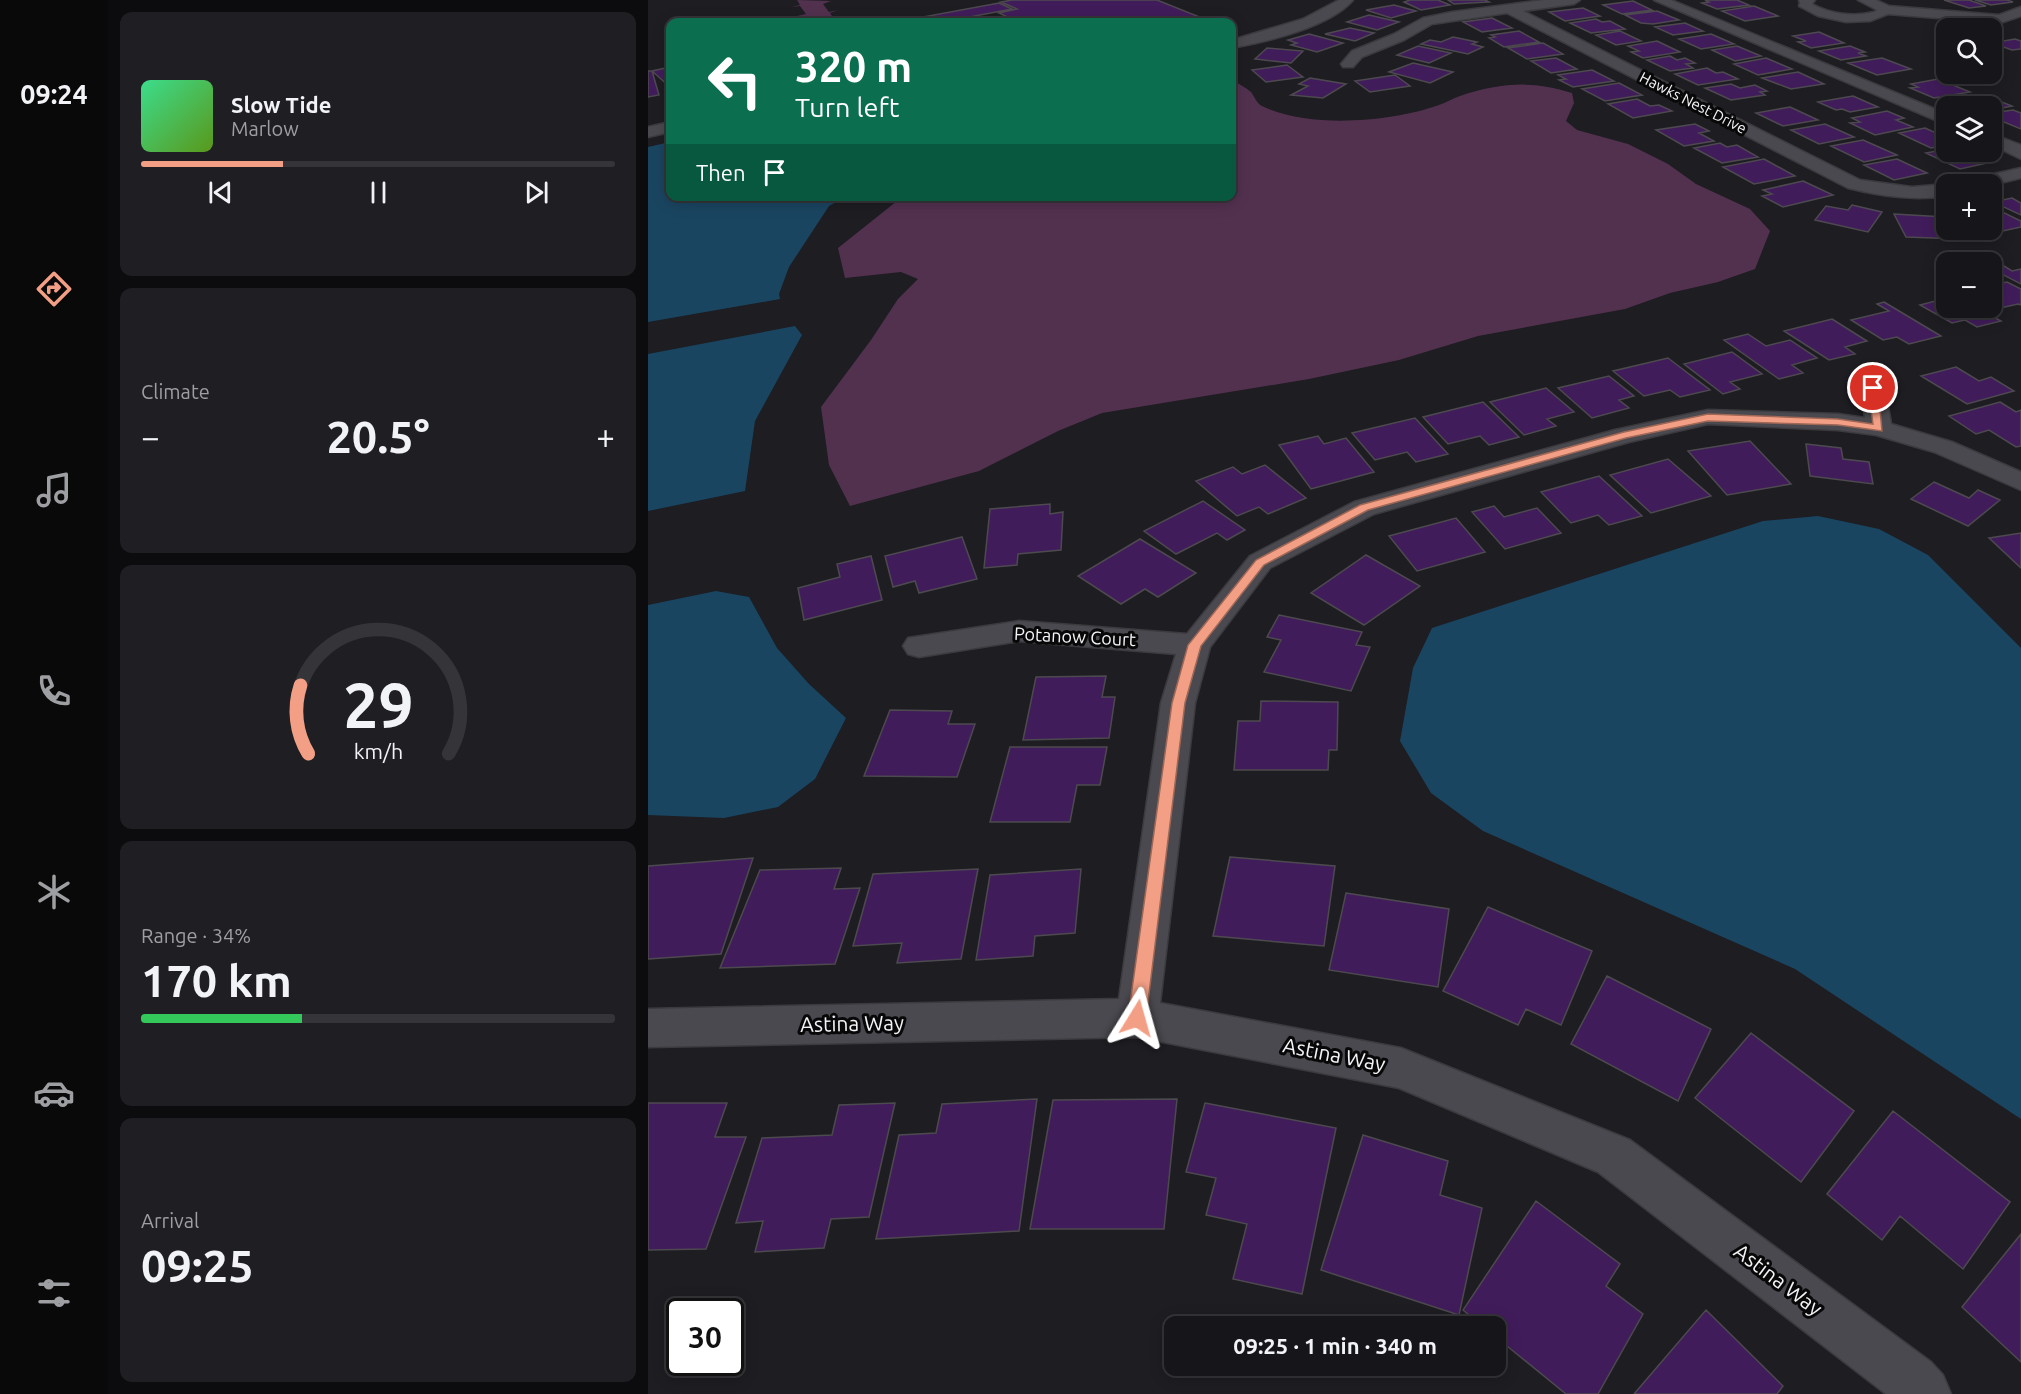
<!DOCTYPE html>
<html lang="en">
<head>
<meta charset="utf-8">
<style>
  :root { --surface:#16161a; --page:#1f1f23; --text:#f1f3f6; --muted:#9e9fa2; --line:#353539; --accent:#f39f85 }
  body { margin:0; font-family:Ubuntu,sans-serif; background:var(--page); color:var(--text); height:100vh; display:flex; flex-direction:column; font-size:22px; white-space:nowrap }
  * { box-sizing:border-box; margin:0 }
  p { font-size:20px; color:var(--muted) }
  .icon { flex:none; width:33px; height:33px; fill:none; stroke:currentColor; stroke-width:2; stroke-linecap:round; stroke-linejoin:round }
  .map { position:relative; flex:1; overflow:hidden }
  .details { display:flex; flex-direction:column; gap:12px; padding:12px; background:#0c0c0e; width:540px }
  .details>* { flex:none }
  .banner { position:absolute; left:18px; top:18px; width:570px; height:183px; border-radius:12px; box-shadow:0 3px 15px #0003,0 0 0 2px var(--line); background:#0b6e4f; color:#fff; overflow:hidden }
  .fabs { position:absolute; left:1288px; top:18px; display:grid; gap:12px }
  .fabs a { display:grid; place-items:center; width:66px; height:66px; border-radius:12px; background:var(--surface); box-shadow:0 3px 15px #0003,0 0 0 2px var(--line); font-size:30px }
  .speed { position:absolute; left:18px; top:1298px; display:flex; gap:12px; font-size:30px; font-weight:700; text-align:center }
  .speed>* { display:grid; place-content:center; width:78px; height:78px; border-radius:50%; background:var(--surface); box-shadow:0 3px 15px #0003,0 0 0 2px var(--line); line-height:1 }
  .speed .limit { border:3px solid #111; border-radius:9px; background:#fff; color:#111 }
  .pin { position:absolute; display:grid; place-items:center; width:51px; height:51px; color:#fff; margin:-26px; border:3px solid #fff; border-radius:50%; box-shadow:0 2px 6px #0007 }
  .me { position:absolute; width:66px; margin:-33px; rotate:8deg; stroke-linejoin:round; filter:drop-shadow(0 0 4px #0008) }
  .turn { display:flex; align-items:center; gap:21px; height:126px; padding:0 30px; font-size:27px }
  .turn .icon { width:78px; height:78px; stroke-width:2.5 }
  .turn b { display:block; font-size:42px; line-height:51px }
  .then { display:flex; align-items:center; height:57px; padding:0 30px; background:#0003; gap:12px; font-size:22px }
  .big { font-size:45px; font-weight:700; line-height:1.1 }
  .details .card { flex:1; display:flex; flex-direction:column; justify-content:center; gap:9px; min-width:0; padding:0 21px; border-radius:12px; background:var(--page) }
  .details .dial { align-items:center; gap:0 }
  .dial svg { height:156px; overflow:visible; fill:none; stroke:var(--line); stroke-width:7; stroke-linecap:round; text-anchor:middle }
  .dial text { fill:var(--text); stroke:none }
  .song { display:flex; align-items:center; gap:18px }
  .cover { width:72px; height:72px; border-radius:9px; background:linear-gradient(135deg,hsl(150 70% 55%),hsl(90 70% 35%)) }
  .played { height:6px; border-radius:3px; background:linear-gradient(90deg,var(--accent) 30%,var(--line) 30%) }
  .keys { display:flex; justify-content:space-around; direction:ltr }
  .heat { display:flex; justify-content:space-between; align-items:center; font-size:33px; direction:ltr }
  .charge { height:9px; border-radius:4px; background:linear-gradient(90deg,#34c759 34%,var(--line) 0) }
  .trip { position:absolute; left:516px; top:1316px; width:342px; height:60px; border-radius:12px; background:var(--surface); box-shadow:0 3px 15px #0003,0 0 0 2px var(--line); font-weight:700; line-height:60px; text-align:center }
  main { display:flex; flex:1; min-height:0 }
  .menu { display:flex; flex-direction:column; width:108px; justify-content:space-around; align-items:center; background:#09090a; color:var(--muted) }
  .menu .icon { width:42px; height:42px }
  .menu .active { color:var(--accent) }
  .menu b { font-size:27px; color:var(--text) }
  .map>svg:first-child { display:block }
</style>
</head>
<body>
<main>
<nav class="menu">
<b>09:24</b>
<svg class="icon active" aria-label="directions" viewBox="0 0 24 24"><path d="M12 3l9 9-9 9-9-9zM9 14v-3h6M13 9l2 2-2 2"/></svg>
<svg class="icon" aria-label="music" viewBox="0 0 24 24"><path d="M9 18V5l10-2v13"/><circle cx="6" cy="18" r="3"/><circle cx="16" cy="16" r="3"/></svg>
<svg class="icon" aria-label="phone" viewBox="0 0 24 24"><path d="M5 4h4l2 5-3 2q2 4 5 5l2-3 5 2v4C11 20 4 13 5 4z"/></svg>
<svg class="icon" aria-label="climate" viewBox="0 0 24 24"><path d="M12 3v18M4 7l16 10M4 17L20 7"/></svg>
<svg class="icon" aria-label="car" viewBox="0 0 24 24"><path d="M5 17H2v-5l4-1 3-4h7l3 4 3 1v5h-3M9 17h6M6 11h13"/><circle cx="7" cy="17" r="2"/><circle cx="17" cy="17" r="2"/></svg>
<svg class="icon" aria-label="filters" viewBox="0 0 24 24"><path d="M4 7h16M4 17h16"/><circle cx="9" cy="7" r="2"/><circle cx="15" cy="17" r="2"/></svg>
</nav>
<section class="details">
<div class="card">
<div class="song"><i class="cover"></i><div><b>Slow Tide</b><p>Marlow</p></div></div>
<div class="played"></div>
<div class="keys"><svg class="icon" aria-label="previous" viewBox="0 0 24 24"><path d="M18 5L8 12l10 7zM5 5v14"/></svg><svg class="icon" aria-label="pause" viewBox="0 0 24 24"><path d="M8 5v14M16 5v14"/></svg><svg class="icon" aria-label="next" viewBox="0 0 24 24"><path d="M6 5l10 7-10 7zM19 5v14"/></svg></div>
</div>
<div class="card"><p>Climate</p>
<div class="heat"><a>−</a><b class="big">20.5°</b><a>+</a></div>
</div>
<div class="card dial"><svg viewBox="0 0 100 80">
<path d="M14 69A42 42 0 1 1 86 69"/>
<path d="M14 69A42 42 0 0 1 10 34" stroke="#f39f85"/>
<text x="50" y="56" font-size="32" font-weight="700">29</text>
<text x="50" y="72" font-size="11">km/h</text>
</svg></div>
<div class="card"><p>Range · 34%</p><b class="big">170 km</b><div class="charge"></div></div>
<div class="card"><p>Arrival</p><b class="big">09:25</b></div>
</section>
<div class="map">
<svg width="1373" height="1394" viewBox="0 0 1373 1394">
  <rect width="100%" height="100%" fill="#1d1d22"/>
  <!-- green -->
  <path fill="#52314f" d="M149,0l34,1 -8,3 6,8 9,-2 -8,3 6,9h10h-33l-5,-6 -10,1 -1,-1 9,-2 -6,-8 -9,1 9,-2z
    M584,79c6,5 13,8 19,13 4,5 5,11 11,14 47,23 129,16 177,-1 7,-2 14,-7 21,-9 40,-13 72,-16 112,-3l2,10 -8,18 11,9 51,14 40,20 28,20 54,25 20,22 -15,38 -37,13 -48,11 -45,16 -147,27 -79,24 -90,19 -207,34 -44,18 -79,40 -129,35 -21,-41 -8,-58 50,-67 27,-41 20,-20 -17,-7 -56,6 -7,-30 64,-51 330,-1z"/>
  <!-- water -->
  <path fill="#1a4561" d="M22,142v54l175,1 -16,9 -40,61 -10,27 1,5 -132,23v-175z
    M147,326l7,9 -47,86 -10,70 -97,20v-157z
    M1170,516l61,13 49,26 93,93v471l-226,-150 -312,-138 -52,-38 -31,-52 13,-73 19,-40 331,-107z
    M68,591l33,6 28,51 32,36 37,34 -31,61 -37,28 -54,11 -76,-3v-210z"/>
  <!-- building -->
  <path fill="#411c5b" stroke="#4d4a4f" stroke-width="1.5" d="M364,0h145l40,16 -29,6h-150l-19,-9 18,-4 -16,-7z
    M762,0h28l12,5 -29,5 -17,-8z
    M800,0h37l4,2 -35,2z
    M1057,0h32l12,5 -32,4 -15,-6 7,-1z
    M1296,0h25l17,6 -17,2z
    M1327,0h32l6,2 -22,3z
    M985,1l19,9 -30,4 -19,-9z
    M351,3l13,6 -69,13h-47z
    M746,5l22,6 -25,7 -25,-8z
    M1106,6l24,10 -33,5 -23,-10z
    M935,8l17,8 -35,5 -16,-9z
    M1009,11l22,9 -26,4 -12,-1 -16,-8z
    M721,15l30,7 -22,8 -30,-8z
    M844,18l20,10 -30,4 -19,-10z
    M948,19l6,3 8,-1 15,8 -34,4 -21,-10z
    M1037,23l18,8 -30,4 -18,-8z
    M702,28l24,5 -19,8 -30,-7z
    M871,31l20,11 -35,5 -15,-9 6,-1 -4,-2z
    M972,31l21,10 -25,4 -20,-10z
    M1171,32l25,11 -33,5 -13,-6 8,-1 -13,-5z
    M661,34l34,9 -26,9 -26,-7 6,-2 -9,-3z
    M1063,34l23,10 -33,5 -22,-10z
    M805,37l24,5 -5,2 11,3 -15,7 -47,-10 9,-4 11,2z
    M1367,39l6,2v8l-9,1 -20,-7z
    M1009,41l23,11 -37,6 -12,-6 8,-1 -11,-5z
    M895,43l20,11 -36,5 -19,-11z
    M770,46l33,7 -22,10 -32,-8z
    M1089,46l24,10 -26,5 -23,-11z
    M1202,46l15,6 -7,1 8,3 -25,4 -22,-9z
    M619,48l36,3 -12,12 -36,-4z
    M1022,56l7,4 8,-2 10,5 -9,1 7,4 -23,3 -23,-11z
    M908,58l21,11 -26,4 -20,-12z
    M1118,58l26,11 -34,6 -24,-11z
    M1234,58l29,11 -34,6 -29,-12z
    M765,63l40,9 -23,11 -41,-11z
    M639,65l16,12 -37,5 -14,-12z
    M22,67v20l-18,-16z
    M1059,68l9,5 7,-1 15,7 -40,6 -23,-11z
    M944,70l22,11 -41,6 -14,-7 7,-1 -8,-4z
    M0,71h4l7,24 -11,2z
    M1150,72l26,12 -33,5 -29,-11z
    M747,75l15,11 -40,6 -15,-11z
    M662,78l36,6 -23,14 -32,-3 17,-9 -9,-2z
    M1290,79l32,13 -36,6 -24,-10 8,-1 -7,-3z
    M971,83l23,12 -37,6 -23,-12z
    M1083,84l9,4 15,-3 12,6 -7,1 5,3 -34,5 -26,-12z
    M1325,95l9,3 7,-1 23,9 -20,4v-4h-38l-14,-5z
    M1205,96l25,11 -28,5 -8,-3 -6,1 -18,-8z
    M989,99l13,7 9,-1 13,6 -39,7 -25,-14z
    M1142,107l28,13 -35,6 -27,-13z
    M1365,110l8,3v16l-17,-7h-12v-9z
    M1239,111l17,7 -8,2 17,7 -38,8 -25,-12 10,-1 -8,-4z
    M1047,124l14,7 -10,2 15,8 -30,5 -28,-16z
    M1177,124l29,13 -35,7 -28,-14z
    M1277,128l22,10v7l-16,3 -32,-15z
    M1215,140l34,15 -33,7 -33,-16z
    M1072,143l7,4 10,-2 21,12 -36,6 -28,-15z
    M1299,149v3h27l22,9 -36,8 -34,-16z
    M1116,159l31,17 -41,8 -31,-17z
    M1249,159l30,14 -33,7 -30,-15z
    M1155,181l30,14 -50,12 -21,-11 10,-2 -9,-4z
    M1364,198l9,5v12l-28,-13z
    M1204,205l30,7 -14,20 -53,-12 11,-14 22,4z
    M1344,207l29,14v6l-32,7 -9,-4h12z
    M1246,214l51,3 2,13h6l6,9 -53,-2z
    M1356,266l8,5 9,-2v15l-29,-15z
    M1359,282l14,7v16l-3,-1 -22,5 -4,-2v-22z
    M1299,298v10h30l24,13 -24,6 -12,-7 -13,3 -32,-18z
    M1236,302l57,34 -32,8 -12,-7 -14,3 -32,-20 38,-9 -12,-7z
    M1184,319l35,22 -22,6 10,7 -26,6 -45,-29z
    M1100,334l18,12 24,-6 27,18 -25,7 11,8 -24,6 -55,-39z
    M1084,352l30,22 -32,8 10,7 -17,5 -39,-30z
    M1020,358l42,32 -30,7 -10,-7 -26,6 -31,-25z
    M1308,367l23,14 12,-4 23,14 -47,13 -46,-28z
    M961,376l25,20 -15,4 10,8 -37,10 -34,-30z
    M898,388l28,24 -27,7 9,7 -32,9 -34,-33z
    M835,402l36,35 -30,8 -9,-9 -32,8 -25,-27z
    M1352,402l16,10 5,-2v36l-5,1 -27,-17 -13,4 -27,-18z
    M767,418l33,36 -32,8 -9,-10 -32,8 -23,-27z
    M670,436l6,8 22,-6 28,34 -63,17 -32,-44z
    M1102,441l41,43 -64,11 -39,-44z
    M1158,444l35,4 2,11 26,3 4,22 -63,-8z
    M1020,459l43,37 -60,17 -41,-38z
    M617,465l41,33 -38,16 -9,-7 -22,9 -41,-35 37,-14 9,7z
    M951,476l43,40 -33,9 -11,-10 -27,8 -30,-31z
    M1286,482l35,16 9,-8 22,10 -32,26 -57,-27z
    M555,501l42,29 -18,10 -10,-7 -41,21 -32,-23z
    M402,504v10l13,-2 -2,38 -43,4 -1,11 -33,3 6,-59z
    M846,506l10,11 33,-9 24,25 -56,16 -33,-37z
    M808,518l29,34 -68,19 -28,-35z
    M1373,533v35l-32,-30z
    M314,537l15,42 -58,14 -4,-12 -22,6 -8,-31z
    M492,539l56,34 -38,24 -13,-8 -24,15 -43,-28z
    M718,555l54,31 -56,39 -53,-32z
    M223,556l11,44 -78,20 -6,-32 42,-11 -3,-13z
    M631,615l83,17 -6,13 14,2 -19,44 -87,-19 17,-32 -14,-3z
    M458,676l-4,21h13l-6,41 -86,2 13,-63z
    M613,701l77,1 -1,48h-8l-1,20h-94l4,-49h22z
    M242,710l62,1 -4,13h27l-18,53 -93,-1z
    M362,747h97l-7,38h-23l-7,37h-80z
    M582,857l105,9 -11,80 -111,-10z
    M105,858l-32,96 -73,5v-93z
    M193,868l-7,21 26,-1 -25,76 -115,4 40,-98z
    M330,869l-17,90 -64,4 5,-20 -49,3 20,-72z
    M433,869l-6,64 -40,3 -2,20 -57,4 14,-85z
    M698,893l103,16 -11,78 -109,-17z
    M840,907l104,44 -31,74 -35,-16 -8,16 -75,-34z
    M959,976l104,53 -33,72 -107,-57z
    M1103,1033l103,78 -53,71 -106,-84z
    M389,1099l-18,132 -143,8 23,-104 37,-2 6,-29z
    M529,1099l-13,130h-134l23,-129z
    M0,1103h79l-12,34h31l-40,112 -58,1z
    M247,1103l-26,114 -38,2 -7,29 -69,4 8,-31 -27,2 26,-85 70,-3 7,-30z
    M557,1103l131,25 -34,166 -69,-15 14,-55 -41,-9 10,-37 -30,-6z
    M1245,1111l117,91 -47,67 -63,-53 -18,24 -55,-46z
    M715,1135l85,26 -8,34 42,13 -23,107 -138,-45z
    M888,1201l84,63 -14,22 37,28 -45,80h-32l-70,-57v-11h-13l-20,-16z
    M1373,1234v128l-59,-55z
    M1058,1310l77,76 -6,8h-143z"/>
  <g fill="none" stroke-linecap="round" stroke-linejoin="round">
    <!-- minor casing -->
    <g stroke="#3b3b3f" stroke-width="3">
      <path id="minor" d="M896,0h36l-6,4 -51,7 337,169 52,7 35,-3v12c-34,5 -66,0 -99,-8l-341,-175 -75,11 -28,16 -42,17 -9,10h-10l-2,-3 11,-13 42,-17 29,-16 29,-6z
        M1006,0h17l276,114v11z
        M1153,0h14l-3,4c18,10 42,13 62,8l3,-2 -19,-10h18l13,6 110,9 22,-8v9l-21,7 -112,-9 -18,7 -24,1 -28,-6 -19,-10z
        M1344,134l29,11v14l-29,-14z
        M1373,168v10l-29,7 -28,-1 3,-4z
        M1225,381l9,2 3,5 6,36 61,18 69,30v18l-87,-38 -58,-17 -38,-5 -130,-6 -79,18 -255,72 -104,54 -60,79 -15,56 -35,300 241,45 229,92 301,222 12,13 8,19h-65l-288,-222 -199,-84 -262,-51 -489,10v-38l471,-10 42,-296 15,-49 -157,-13 -100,16 -11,-3 -5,-8 5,-8 111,-17 168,13 63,-78 104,-54 261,-72 93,-20 130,4 27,4 -4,-30 3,-5z"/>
    </g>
    <!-- tertiary casing -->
    <g stroke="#3b3b3f" stroke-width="3">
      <path id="tertiary" d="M691,0h14c-23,27 -87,42 -121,48v-8l71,-21z
        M1151,0h15l-6,4 -8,-1z
        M22,122v10l-22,5v-10z"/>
    </g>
    <!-- minor -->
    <use href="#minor" fill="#49494f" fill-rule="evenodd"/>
    <!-- tertiary -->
    <use href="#tertiary" fill="#49494f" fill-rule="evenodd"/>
  </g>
  <!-- route -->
  <path fill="#f39f85" stroke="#9e6756" stroke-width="1.5" d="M1225,385l5,3 4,43 -44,-6 -130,-4 -82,17 -258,72 -104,55 -63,81 -16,57 -39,315 -3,5 -6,3 -6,-3 -3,-5 44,-315 16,-58 68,-85 104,-55 264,-73 84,-18 130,5 35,5 -5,-36z"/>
  <g text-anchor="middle" stroke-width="6" stroke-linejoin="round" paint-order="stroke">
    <!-- far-street labels -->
    <g font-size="15" fill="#f4f4f8" stroke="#080809">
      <text transform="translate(1045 103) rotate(27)" y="5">Hawks Nest Drive</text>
    </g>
    <!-- street labels -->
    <g font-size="18" fill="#f4f4f8" stroke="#080809">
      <text transform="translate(427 637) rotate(3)" y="6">Potanow Court</text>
    </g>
    <!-- near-street labels -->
    <g font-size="21" fill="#f4f4f8" stroke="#080809">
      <text transform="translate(204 1024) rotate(-1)" y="7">Astina Way</text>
      <text transform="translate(686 1055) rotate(11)" y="7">Astina Way</text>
      <text transform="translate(1130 1280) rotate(37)" y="7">Astina Way</text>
    </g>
  </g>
</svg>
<div class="fabs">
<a><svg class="icon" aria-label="search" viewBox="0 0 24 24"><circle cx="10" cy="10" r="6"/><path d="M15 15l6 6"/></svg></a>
<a><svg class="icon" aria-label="layers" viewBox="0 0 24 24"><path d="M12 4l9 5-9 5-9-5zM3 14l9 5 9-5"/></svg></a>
<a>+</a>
<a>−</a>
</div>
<div class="speed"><div class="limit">30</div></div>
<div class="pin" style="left:1225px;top:388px;background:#d93025"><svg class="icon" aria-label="arrive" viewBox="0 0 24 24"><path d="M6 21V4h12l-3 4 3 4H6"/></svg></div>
<svg class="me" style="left:489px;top:1018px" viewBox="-20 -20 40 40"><path d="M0-17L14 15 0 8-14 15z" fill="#f39f85" stroke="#fff" stroke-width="4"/></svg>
<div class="trip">09:25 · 1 min · 340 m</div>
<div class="banner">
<div class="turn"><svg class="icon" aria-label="left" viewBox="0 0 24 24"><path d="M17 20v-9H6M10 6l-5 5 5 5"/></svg><div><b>320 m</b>Turn left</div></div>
<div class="then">Then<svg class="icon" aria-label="arrive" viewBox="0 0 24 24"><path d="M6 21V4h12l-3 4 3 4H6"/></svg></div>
</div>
</div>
</main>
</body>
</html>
